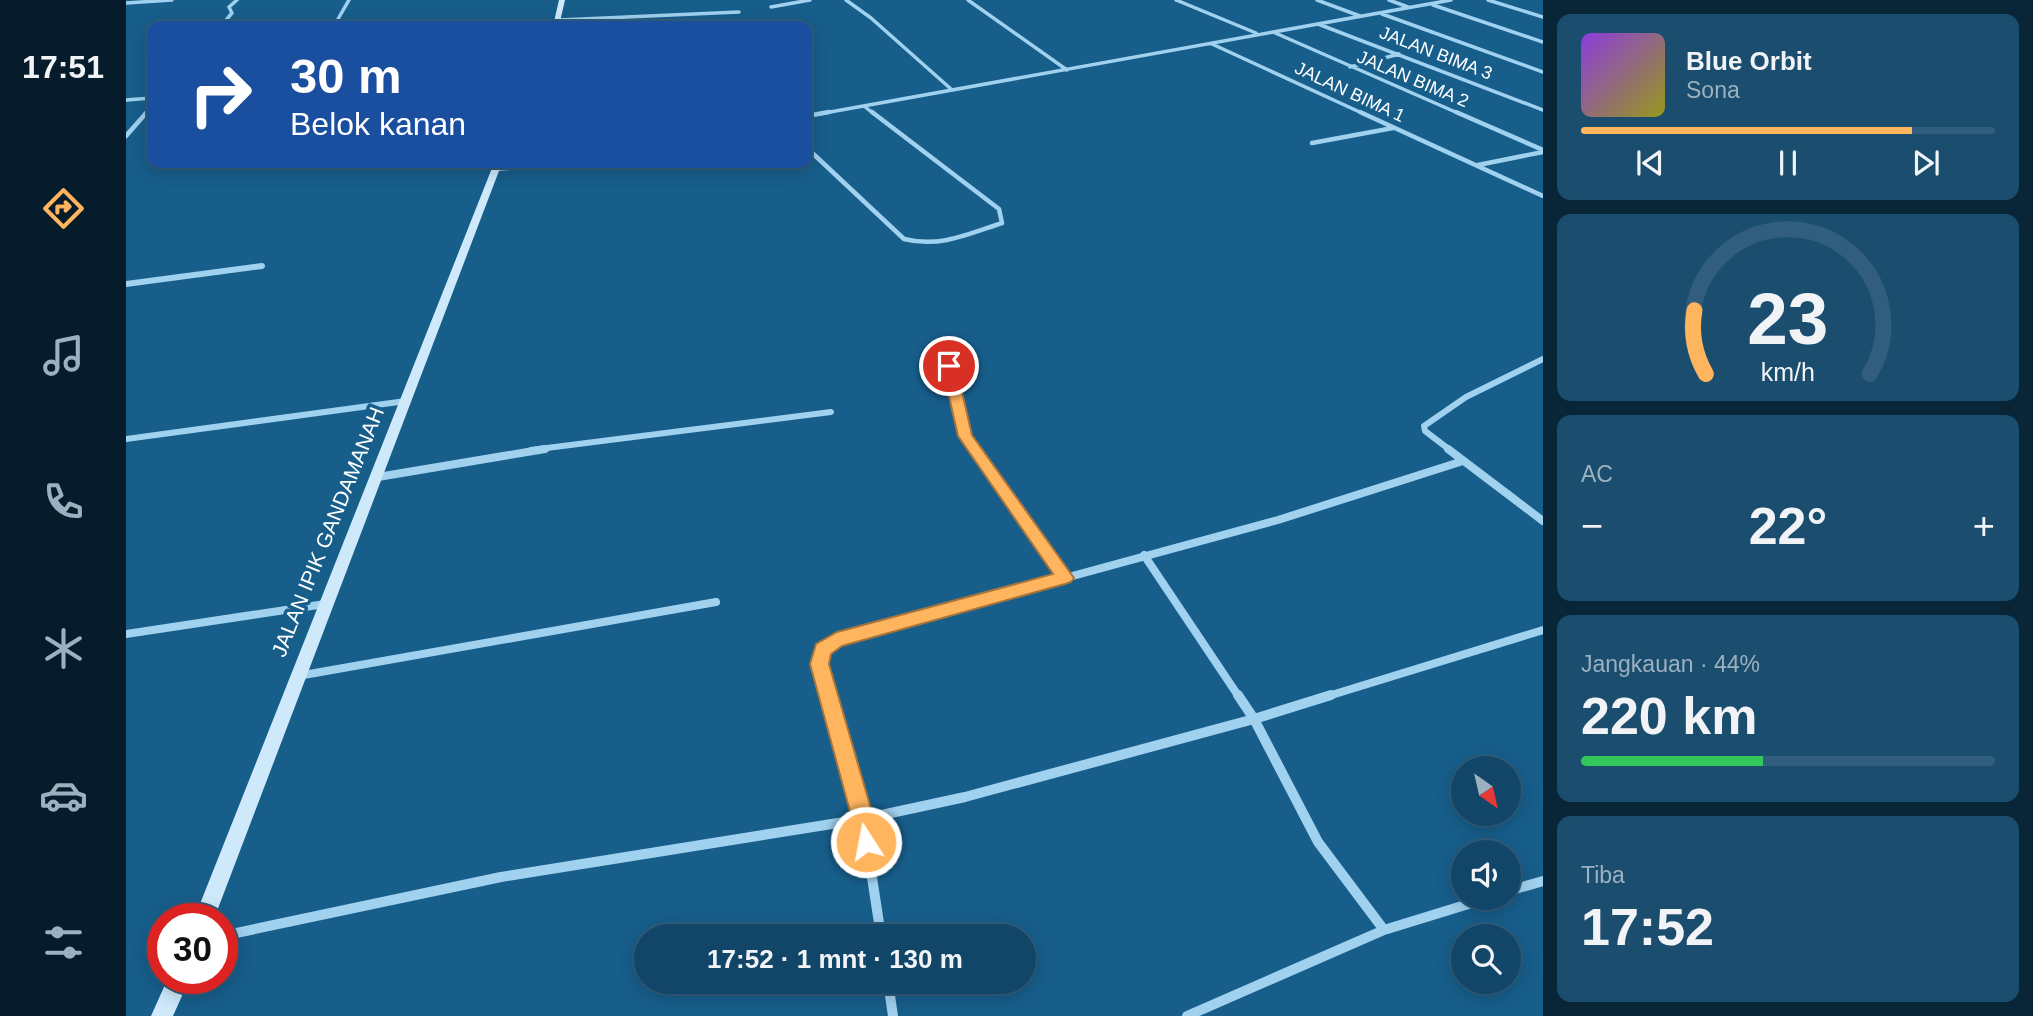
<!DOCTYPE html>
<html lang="id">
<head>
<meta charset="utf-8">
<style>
  :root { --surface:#114668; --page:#1a4d6e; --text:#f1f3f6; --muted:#9cb1c0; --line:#305e7c; --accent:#ffb45e }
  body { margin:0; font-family:Helvetica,sans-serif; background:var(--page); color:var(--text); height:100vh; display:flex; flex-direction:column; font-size:26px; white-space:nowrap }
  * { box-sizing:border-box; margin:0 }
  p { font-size:23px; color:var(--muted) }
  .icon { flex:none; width:38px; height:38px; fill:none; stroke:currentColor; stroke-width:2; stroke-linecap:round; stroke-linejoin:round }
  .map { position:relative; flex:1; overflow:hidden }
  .panel { display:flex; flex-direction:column; gap:14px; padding:14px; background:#092639; width:490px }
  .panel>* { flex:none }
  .guide { position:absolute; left:21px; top:21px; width:665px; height:147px; border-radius:14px; box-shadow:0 4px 18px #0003,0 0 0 2px var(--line); background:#1a4fa0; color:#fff; overflow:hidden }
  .needle { width:46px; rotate:146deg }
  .controls { position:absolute; left:1325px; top:756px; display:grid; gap:14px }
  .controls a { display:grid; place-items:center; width:70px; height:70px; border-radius:50%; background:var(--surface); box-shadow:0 4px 18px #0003,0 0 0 2px var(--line); font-size:35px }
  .speed { position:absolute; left:21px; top:903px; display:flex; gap:14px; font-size:35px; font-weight:700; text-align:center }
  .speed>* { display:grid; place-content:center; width:91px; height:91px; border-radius:50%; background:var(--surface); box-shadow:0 4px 18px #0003,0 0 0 2px var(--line); line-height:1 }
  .speed .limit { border:10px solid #d22; background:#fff; color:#111 }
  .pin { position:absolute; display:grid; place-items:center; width:60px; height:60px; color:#fff; margin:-30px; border:4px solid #fff; border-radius:50%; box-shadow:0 2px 7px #0007 }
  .me { position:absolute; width:77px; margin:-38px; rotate:349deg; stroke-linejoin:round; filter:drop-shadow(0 0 5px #0008) }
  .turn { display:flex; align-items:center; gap:24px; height:147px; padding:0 28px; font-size:32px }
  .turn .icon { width:91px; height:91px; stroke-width:2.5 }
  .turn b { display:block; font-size:49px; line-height:60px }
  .big { font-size:52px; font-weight:800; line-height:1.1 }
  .panel .tile { flex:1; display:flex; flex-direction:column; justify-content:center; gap:10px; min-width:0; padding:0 24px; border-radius:14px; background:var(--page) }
  .panel .dial { align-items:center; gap:0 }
  .dial svg { height:182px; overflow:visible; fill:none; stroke:var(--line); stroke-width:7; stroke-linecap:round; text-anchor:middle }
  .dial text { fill:var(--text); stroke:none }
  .song { display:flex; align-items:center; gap:21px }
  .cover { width:84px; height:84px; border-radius:10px; background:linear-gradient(135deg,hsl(270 70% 55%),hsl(60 70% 35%)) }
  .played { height:7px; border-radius:4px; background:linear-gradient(90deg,var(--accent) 80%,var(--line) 80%) }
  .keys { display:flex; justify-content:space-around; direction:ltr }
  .heat { display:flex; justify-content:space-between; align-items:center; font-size:38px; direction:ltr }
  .charge { height:10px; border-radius:5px; background:linear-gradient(90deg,#34c759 44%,var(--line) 0) }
  .trip { position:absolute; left:508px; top:924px; width:402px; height:70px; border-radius:35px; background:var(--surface); box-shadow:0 4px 18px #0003,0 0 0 2px var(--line); font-weight:800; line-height:70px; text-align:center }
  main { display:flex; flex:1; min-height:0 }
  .tab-bar { display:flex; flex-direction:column; width:126px; justify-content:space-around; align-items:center; background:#071c2a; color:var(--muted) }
  .tab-bar .icon { width:49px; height:49px }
  .tab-bar .on { color:var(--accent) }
  .tab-bar b { font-size:32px; color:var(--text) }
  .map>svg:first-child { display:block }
</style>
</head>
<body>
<main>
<nav class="tab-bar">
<b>17:51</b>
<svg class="icon on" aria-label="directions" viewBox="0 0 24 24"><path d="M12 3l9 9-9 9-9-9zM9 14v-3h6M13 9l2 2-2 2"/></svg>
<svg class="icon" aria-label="music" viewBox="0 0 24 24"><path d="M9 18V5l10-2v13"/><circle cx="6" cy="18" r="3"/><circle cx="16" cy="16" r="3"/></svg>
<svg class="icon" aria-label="phone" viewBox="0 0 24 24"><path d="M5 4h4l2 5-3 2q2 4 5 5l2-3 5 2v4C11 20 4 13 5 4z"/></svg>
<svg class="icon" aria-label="climate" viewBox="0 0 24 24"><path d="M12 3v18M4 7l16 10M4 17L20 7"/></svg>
<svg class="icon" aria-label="car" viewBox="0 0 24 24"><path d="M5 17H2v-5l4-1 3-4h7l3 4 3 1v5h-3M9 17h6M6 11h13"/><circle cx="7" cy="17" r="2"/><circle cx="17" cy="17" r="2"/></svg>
<svg class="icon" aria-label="filters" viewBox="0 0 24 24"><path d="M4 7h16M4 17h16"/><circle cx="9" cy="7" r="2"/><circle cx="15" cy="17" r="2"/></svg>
</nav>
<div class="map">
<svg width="1417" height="1016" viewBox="0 0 1417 1016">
  <rect width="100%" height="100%" fill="#175e8b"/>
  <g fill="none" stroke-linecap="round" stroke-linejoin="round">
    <!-- street-far4 -->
    <path stroke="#a0d1ef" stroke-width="3.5" d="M720,0l25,18 80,71
      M842,0l99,70
      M1050,0l80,33
      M1191,0l43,16
      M1263,0l19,7
      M1362,0l55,17
      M0,3l46,-3
      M1307,5l110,37
      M645,7l39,-7
      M1256,14l161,58
      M433,20l180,-8
      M1192,24l225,86
      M95,26l11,-13 -3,-6 8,-7
      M208,26l15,-26
      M1147,32l187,82
      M1086,44l152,70
      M1224,67l49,-13
      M0,100l26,-2
      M738,106l10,8
      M19,114l7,-8
      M693,114l632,-114"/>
    <!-- street-far3 -->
    <path stroke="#a0d1ef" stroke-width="4.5" d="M1234,112l183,84
      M1330,112l87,38
      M681,116l22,-4
      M0,136l21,-24
      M1186,143l81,-15
      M681,148l97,91c35,9 65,-5 98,-16l-3,-14 -127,-97
      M1352,165l65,-13
      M369,169l70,-6"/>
    <!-- street-far2 -->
    <path stroke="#a0d1ef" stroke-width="6" d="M0,284l136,-18
      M823,366l16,70 10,14
      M0,439l280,-38
      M405,450l300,-38
      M1324,450l-25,-19 -1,-5 42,-29 77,-38"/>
    <!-- street-far1 -->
    <path stroke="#a0d1ef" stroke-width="8" d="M848,449l91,128
      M1322,449l95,72
      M252,477l167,-28
      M1018,555l95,142
      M0,634l199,-30
      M172,676l418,-74
      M702,697l-9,-33 4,-15 14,-9 441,-120 185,-59
      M1199,697l218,-67"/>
    <!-- street -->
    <path stroke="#a0d1ef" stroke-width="10" d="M702,695l35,124 18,117
      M1112,695l16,24 64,123 66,88
      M1382,891l35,-10
      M96,936l279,-59 362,-58 102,-22 289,-78 77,-24
      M762,982l5,34
      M1061,1016l197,-86 104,-32"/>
    <!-- secondary -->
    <path fill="#cde9fa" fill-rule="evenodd" d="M433,0h6l-6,26h-6z
      M368,163h8l-288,756h-20z
      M42,978h22l-17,38h-22z"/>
  </g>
  <!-- route -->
  <path fill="#ffb45e" stroke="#a6753d" stroke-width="2" d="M823,362l7,4 16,69 102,143 -3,4 -6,2 -223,62 -11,8 -2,10 45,155 3,23 -3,8 -8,3 -7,-3 -7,-31 -42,-155 6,-20 21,-12 216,-58 -95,-138 -16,-70z"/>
  <g text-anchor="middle" stroke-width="7" stroke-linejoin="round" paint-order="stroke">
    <!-- far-street labels -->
    <g font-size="18" fill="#fff" stroke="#175e8b">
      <text transform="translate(1310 53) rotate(21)" y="6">JALAN BIMA 3</text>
      <text transform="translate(1287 79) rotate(23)" y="6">JALAN BIMA 2</text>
      <text transform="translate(1224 92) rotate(25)" y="6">JALAN BIMA 1</text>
    </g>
    <!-- street labels -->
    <g font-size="21" fill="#fff" stroke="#175e8b">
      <text transform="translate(202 532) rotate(-68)" y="7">JALAN IPIK GANDAMANAH</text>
    </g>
  </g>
</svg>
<div class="controls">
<a><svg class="needle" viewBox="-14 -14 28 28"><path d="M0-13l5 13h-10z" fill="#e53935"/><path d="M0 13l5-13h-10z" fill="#9cb1c0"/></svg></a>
<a><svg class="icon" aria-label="sound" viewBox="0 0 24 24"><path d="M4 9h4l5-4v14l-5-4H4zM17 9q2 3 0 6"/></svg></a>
<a><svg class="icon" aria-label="search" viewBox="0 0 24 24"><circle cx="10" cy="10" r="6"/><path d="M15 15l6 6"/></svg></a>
</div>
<div class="speed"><div class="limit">30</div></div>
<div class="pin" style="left:823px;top:366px;background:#d93025"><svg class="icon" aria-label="arrive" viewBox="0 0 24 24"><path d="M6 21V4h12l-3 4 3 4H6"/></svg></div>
<svg class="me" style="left:740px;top:842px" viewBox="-20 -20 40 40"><circle r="17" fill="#ffb45e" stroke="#fff" stroke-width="3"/><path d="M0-11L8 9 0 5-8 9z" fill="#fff"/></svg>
<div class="trip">17:52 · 1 mnt · 130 m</div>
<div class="guide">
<div class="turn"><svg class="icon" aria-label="right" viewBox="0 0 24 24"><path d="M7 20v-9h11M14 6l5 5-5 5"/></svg><div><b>30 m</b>Belok kanan</div></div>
</div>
</div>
<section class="panel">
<div class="tile">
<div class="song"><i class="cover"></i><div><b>Blue Orbit</b><p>Sona</p></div></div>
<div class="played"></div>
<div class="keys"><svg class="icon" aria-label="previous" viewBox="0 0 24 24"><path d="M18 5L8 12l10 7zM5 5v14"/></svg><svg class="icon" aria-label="pause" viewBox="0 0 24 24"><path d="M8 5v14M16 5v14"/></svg><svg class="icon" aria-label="next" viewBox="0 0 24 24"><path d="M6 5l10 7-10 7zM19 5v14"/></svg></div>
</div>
<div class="tile dial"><svg viewBox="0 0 100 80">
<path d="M14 69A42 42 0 1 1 86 69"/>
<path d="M14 69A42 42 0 0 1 9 41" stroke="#ffb45e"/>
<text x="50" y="56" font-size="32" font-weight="700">23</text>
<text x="50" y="72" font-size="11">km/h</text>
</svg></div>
<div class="tile"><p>AC</p>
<div class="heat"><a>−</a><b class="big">22°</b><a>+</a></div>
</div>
<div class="tile"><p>Jangkauan · 44%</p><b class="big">220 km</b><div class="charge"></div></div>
<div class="tile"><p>Tiba</p><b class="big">17:52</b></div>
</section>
</main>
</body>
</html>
